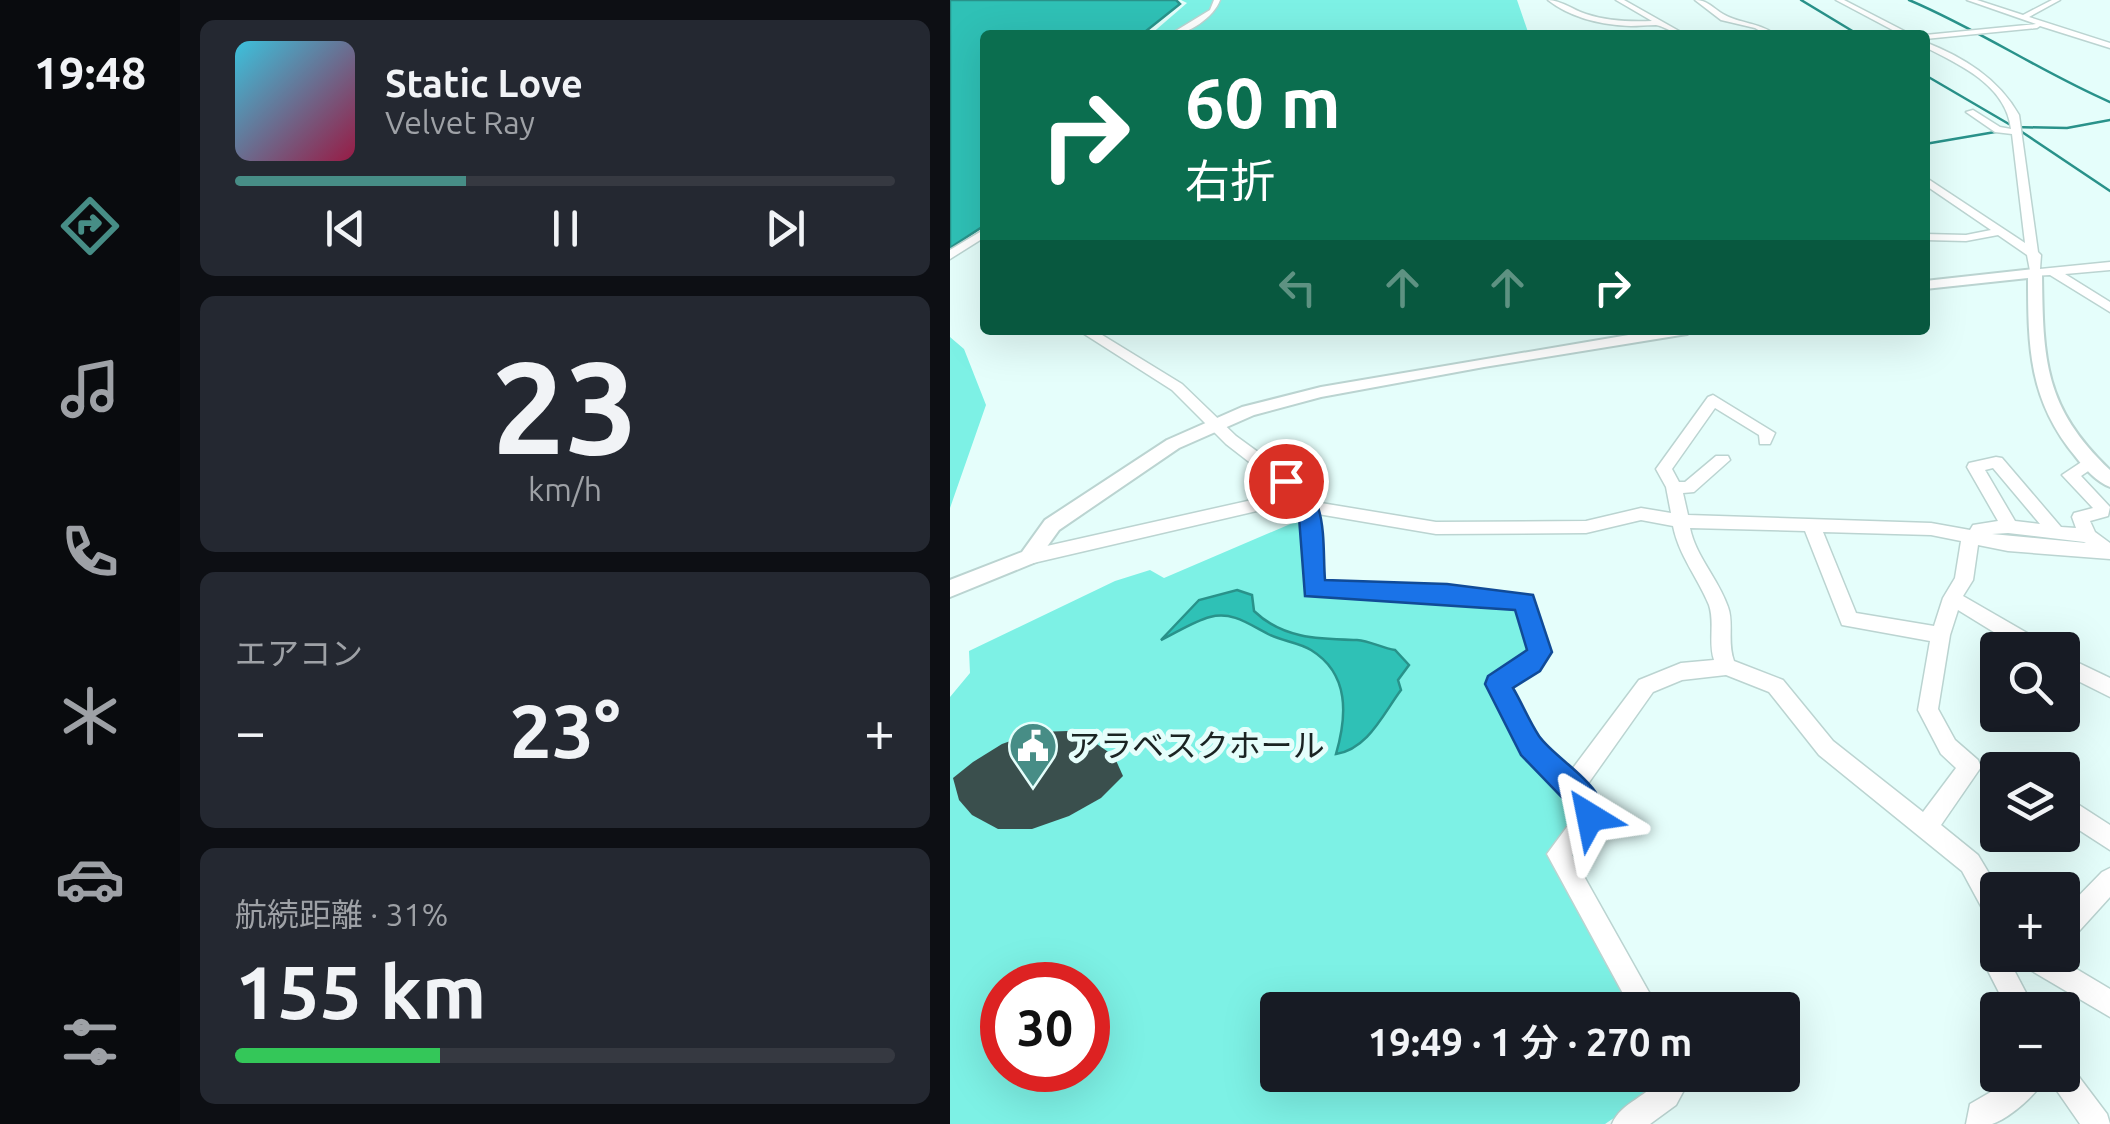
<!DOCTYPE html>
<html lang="ja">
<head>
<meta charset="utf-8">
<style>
  :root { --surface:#171b24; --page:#242831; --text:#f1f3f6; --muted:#9ea1a6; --line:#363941; --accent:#478d86 }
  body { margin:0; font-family:Ubuntu,"Noto Sans JP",sans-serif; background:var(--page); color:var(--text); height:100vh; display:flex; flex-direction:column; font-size:38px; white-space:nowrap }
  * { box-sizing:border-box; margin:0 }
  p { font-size:32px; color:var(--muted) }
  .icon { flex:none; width:55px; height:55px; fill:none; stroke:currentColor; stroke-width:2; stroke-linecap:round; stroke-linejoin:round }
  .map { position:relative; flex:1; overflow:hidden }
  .side { display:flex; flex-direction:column; gap:20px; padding:20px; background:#0d0f14; width:770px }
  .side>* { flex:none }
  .top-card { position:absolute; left:30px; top:30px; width:950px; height:305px; border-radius:10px; box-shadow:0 10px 40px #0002; background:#0b6e4f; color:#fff; overflow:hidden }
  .controls { position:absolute; left:1030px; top:632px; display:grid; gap:20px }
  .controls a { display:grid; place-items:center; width:100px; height:100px; border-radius:10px; background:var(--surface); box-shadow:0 10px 40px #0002; font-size:50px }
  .speed { position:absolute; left:30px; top:962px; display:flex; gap:20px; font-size:50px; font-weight:700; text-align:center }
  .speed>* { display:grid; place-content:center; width:130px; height:130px; border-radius:50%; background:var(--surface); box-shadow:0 10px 40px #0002; line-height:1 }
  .speed .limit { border:15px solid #d22; background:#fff; color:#111 }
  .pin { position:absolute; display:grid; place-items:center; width:85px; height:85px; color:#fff; margin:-42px; border:5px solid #fff; border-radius:50%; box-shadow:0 2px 10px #0007 }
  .me { position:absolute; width:110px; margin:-55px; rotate:325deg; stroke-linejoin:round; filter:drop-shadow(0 0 8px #0008) }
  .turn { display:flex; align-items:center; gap:35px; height:210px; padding:0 40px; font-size:45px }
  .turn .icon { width:130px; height:130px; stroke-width:2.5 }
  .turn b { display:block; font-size:70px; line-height:85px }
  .lanes { display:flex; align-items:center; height:95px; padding:0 40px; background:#0003; justify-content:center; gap:50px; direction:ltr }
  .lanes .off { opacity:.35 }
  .big { font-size:75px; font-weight:600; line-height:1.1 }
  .side .card { flex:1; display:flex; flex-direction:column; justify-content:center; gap:15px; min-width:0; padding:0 35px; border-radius:15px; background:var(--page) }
  .side .dial { align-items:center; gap:0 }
  .dial b { font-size:130px; line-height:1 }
  .song { display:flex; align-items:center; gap:30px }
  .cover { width:120px; height:120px; border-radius:15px; background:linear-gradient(135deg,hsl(190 70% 55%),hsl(340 70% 35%)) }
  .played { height:10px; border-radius:5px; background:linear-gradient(90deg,var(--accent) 35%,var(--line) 35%) }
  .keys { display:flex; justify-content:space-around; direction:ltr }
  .heat { display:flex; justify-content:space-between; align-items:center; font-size:55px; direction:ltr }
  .charge { height:15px; border-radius:8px; background:linear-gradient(90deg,#34c759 31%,var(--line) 0) }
  .trip { position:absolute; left:310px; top:992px; width:540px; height:100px; border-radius:10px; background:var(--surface); box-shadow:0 10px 40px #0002; font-weight:600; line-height:100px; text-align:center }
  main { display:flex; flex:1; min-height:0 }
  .dock { display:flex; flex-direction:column; width:180px; justify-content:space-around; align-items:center; background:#090b0e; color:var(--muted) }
  .dock .icon { width:70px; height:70px }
  .dock .current { color:var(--accent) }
  .dock b { font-size:45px; color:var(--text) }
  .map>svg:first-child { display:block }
</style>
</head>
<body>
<main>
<nav class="dock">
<b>19:48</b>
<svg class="icon current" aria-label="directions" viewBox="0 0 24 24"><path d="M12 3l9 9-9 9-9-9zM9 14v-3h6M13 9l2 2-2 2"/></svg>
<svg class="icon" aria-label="music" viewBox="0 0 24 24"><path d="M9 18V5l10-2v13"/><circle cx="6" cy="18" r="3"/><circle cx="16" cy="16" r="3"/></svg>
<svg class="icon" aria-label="phone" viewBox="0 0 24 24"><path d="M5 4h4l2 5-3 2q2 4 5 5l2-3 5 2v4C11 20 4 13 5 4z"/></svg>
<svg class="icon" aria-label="climate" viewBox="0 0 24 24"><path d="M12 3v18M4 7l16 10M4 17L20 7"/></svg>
<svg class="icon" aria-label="car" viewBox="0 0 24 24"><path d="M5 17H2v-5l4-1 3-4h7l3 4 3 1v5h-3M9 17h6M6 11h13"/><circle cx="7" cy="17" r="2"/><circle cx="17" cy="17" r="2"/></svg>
<svg class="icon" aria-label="filters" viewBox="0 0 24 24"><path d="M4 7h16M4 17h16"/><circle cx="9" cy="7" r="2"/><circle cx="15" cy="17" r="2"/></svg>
</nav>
<section class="side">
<div class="card">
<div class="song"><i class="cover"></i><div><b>Static Love</b><p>Velvet Ray</p></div></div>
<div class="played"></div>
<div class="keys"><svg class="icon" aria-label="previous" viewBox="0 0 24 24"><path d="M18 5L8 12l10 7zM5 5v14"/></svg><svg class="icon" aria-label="pause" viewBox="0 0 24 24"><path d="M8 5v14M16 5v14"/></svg><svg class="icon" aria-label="next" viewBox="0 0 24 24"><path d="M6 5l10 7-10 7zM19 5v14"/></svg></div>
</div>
<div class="card dial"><b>23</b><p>km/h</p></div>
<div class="card"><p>エアコン</p>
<div class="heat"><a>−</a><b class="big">23°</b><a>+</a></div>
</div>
<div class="card"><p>航続距離 · 31%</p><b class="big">155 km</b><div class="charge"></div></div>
</section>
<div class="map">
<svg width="1160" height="1124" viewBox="0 0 1160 1124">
  <rect width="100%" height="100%" fill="#e5fefb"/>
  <!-- green -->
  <path fill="#7df1e5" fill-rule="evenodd" d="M231,0h336l11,32 -3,3h-375l37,-32z
    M0,337l14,12 22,56 -36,103z
    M345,522l7,1 5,74 203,8 10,4 11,42 -7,9 -37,19 39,75 55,54 -28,48 84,154h-359v65h387l-4,11 -56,38h-655v-427l20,-24 -1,-22 146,-70 35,-11 14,8zM52,985h86v85h-86z"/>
  <!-- water -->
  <path fill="#2fc1b6" stroke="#29928a" stroke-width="2.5" d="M0,0h226l4,4 -39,31h-156v190l-35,23z
    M287,590l15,5 2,16c29,28 65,28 103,29 13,1 25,8 38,10l14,15 -11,15 3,10c-18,24 -33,59 -65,64 11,-38 14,-80 -25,-104 -13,-8 -30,-9 -43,-16 -18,-9 -35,-23 -58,-17 -16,4 -34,16 -49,23l38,-40z"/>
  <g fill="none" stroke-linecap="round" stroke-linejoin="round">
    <!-- stream -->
    <path stroke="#29928a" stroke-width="2.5" d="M851,0l58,35
      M959,0c69,29 132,72 201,102
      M975,75l89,52 53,1 43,-8
      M1066,128l94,63
      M975,144l76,-13"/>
  </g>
  <!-- building -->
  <path fill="#3a4f4d" d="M118,731l26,11 20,14 9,20 -22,22 -32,18 -37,13h-34l-26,-14 -13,-15 -6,-22 20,-16 29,-18 34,-12z"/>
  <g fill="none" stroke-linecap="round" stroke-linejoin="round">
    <!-- minor casing -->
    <g stroke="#bbd4d1" stroke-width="3">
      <path id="minor" d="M264,0h6c-6,17 -32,35 -51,35l41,-25z
        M598,0c13,0 25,10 38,14 21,7 44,8 66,7l-36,-21h8l62,35c-12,0 -19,-8 -30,-10 -8,0 -17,1 -25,1 -29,-1 -60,-8 -83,-26z
        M745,0c12,0 18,8 28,14 17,10 36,8 53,21h-9l-12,-7 -34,-8z
        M886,0h8l68,35h-10z
        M1017,0h10l46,15 29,-15h8l-31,17 81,26v5l-70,-22 -3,2 -112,11v-4l111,-11z
        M975,42c38,15 73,36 94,73l19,137 3,3 -1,14 70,-7v8l-45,4 45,28v10l-60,-37 -19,1 -4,-21 -29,-20 -32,6 -41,-1v-6l41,1 25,-5 -66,-45v-8l100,66 -13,-109 -17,-2 -29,-20 7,-2 27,17 11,2c-5,-44 -51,-64 -86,-82z
        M35,229v8l-35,22v-9z
        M128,330h16l88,54 54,52 73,53 6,13 121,20 150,-1 55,-13 30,5 -5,-26 -10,-18 52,-72 5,-2 62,38 -5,11h-10l-1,-9 -44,-27 -43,61 7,13h6l31,-26h12l2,4 -36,32 -11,1 5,22 243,8 39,7 3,-5 25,-4 -31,-54 2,-4 27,-6 6,1 59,69 15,1 -4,-11 2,-4 19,-5 -31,-33 24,-16h12l2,4 -19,13 29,31 -2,9 -18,5 5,11 15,11v16l-102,-8 -30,-6 -5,35 -10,16 83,48 3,6h-26l-65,-40 -8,25 -12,74 17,31 23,20 3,7 -40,58 37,30 21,35 -1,34 -9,-3 -27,-50 -143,-116 -50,-63 -43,-17 -44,5 -29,12 -68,96 15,15 3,8 -31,44 87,155h-27l-85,-156 31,-42 -54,-59 -36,-69c9,-16 30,-20 42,-34l-12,-42 -71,-7 -139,-6 -4,-17 -3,-66 -27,-5 -245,57 -6,-2 -3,-5 3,-5 6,-2 245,-55 23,4 -71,-55 -54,-54zM1043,468l47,56 -25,-3 -30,-51zM368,514l118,20 150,-1 55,-13 32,6c6,30 25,52 36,79 6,17 -1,37 5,55l-33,3 -42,17 -69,92 -32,-33 -28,-52 28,-18 12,-17 -19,-56 -84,-9 -125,-4zM740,528l115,3 37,94 88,16 -12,69 23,44 15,14 -33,44 -90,-71 -50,-61 -49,-19c-7,-19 0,-38 -6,-54 -10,-29 -32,-50 -38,-79zM873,532l108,3 30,6 -6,37 -12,20 -9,28 -78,-13zM1058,533l76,9 2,1 -94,-9z
        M1112,655l48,23v19l-48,-24z
        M1112,794l48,31v25l-48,-31z
        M1160,868v29l-39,43 -9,3v-30l40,-41z
        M1048,951v4h26l-10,15 21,40h-27l-22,-43z
        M1075,955h28l57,34v28l-83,-49 -4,-9z
        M1112,1062l8,3 37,49 3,10h-30l-34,-49c-7,19 -38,44 -54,49 -7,0 -19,0 -26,0l4,-20 38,-22 7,-7h47z
        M713,1075h29l-16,30 -26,19h-38c9,-22 38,-28 51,-49z"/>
    </g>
    <!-- major casing -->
    <g stroke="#bbd4d1" stroke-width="4">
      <path id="major" d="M1085,269l7,4c1,87 2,134 68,197v17c-13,-5 -26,-19 -35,-31 -46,-56 -47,-108 -47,-178l-103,11v-8z
        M708,330h36l-7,4 -203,33 -163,30 -67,18 -75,33 -120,82 -23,32 -86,35v-17l72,-28 23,-32 122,-80 75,-33 79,-20z"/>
    </g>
    <!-- minor -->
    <use href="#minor" fill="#fff" fill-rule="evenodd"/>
    <!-- major -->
    <use href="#major" fill="#fff" fill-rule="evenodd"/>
  </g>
  <!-- route -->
  <path fill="#1a73e8" stroke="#114b97" stroke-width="2.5" d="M336,474c44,14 36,69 39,106l122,4 86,11 19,57 -12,19 -27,17c9,15 16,33 26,48 19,27 77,53 62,91l-11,5 -10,-5 -5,-16 -54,-56 -36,-71 3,-8 39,-26 -12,-40 -210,-14 -7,-92 -22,-23z"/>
  <!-- icons -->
  <defs>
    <g id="civic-pin" transform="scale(2.5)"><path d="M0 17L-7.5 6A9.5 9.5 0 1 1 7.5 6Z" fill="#478d86" stroke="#e5fefb"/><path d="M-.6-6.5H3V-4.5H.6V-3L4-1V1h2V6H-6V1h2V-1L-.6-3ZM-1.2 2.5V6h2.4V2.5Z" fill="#fff"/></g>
  </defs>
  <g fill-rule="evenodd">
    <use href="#civic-pin" x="83" y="746"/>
  </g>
  <g text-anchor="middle" stroke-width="10" stroke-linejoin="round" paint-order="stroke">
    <!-- poi labels -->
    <g font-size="32" fill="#1b2423" stroke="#e5fefb" text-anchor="start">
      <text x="118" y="757">アラベスクホール</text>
    </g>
  </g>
</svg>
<div class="controls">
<a><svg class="icon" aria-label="search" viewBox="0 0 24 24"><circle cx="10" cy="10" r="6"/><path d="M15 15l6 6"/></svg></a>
<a><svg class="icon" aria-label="layers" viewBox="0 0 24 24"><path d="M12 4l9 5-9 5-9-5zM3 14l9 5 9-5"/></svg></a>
<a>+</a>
<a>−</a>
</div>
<div class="speed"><div class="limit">30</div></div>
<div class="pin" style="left:336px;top:481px;background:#d93025"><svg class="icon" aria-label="arrive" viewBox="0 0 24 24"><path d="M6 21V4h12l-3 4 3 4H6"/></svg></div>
<svg class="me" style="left:640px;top:817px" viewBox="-20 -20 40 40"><path d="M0-17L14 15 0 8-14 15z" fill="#1a73e8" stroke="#fff" stroke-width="4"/></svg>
<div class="trip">19:49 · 1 分 · 270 m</div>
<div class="top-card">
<div class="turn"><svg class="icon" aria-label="right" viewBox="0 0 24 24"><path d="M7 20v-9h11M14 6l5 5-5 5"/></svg><div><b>60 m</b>右折</div></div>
<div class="lanes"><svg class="icon off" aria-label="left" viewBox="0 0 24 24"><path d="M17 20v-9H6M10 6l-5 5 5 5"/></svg><svg class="icon off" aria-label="ahead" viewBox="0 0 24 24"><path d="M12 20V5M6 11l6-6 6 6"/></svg><svg class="icon off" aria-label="ahead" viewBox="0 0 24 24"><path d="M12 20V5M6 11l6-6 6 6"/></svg><svg class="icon" aria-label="right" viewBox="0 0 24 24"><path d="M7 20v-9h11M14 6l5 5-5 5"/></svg></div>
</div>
</div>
</main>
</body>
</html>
